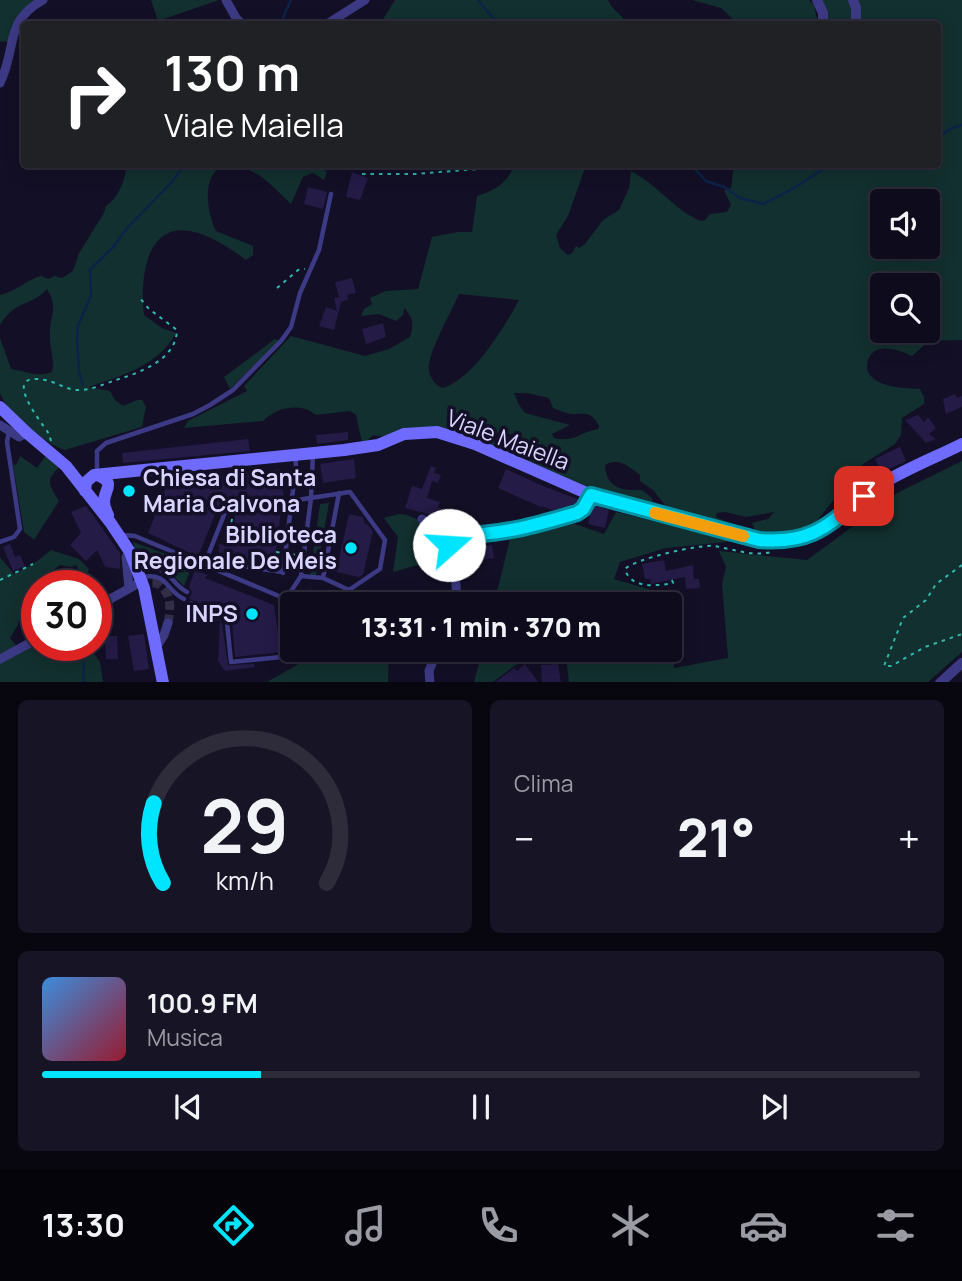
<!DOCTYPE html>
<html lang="it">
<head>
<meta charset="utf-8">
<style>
  :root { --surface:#0e0b1c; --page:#171425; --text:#f1f3f6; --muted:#9b9ba3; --line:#2e2b3b; --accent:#00e5ff }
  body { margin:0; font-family:Manrope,sans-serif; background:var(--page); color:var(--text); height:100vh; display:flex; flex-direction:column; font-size:26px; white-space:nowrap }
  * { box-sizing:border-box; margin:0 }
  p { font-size:23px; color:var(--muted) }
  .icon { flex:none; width:38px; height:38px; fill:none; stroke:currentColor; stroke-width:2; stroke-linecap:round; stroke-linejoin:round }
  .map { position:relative; height:682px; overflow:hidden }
  .sheet { display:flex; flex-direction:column; gap:18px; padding:18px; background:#08060f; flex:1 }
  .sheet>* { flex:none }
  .banner { position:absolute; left:21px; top:21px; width:920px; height:147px; border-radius:7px; box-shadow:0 4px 18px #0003,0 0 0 2px var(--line); background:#202124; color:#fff; overflow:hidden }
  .fabs { position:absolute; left:870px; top:189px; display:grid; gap:14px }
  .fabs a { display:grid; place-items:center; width:70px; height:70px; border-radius:7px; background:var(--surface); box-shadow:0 4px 18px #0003,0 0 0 2px var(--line); font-size:35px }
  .speed { position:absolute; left:21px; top:570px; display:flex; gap:14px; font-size:35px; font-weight:700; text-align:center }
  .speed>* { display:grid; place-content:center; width:91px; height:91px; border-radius:50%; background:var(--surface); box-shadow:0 4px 18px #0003,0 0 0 2px var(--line); line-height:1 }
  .speed .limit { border:10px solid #d22; background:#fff; color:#111 }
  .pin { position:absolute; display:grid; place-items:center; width:60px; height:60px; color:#fff; margin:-30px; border-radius:14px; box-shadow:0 4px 10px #0006 }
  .me { position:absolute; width:77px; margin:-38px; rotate:71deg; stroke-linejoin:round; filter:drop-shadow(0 0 5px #0008) }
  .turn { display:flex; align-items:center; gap:24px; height:147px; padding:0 28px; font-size:32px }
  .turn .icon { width:91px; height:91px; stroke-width:2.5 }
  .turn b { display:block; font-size:49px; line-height:60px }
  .big { font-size:52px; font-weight:800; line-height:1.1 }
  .sheet .widget { flex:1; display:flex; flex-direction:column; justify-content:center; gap:10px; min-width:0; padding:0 24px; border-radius:10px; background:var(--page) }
  .sheet .dial { align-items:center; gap:0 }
  .dial svg { height:182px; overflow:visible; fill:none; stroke:var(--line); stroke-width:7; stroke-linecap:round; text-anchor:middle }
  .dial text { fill:var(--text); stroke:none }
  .song { display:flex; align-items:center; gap:21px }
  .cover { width:84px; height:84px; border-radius:10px; background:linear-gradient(135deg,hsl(210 70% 55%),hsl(350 70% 35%)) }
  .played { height:7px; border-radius:4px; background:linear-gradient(90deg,var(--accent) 25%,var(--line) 25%) }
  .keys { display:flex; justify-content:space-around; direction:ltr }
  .heat { display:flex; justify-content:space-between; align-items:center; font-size:38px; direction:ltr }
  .sheet .tiles { flex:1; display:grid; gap:18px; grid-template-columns:1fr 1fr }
  .widget:last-child { grid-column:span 2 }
  .trip { position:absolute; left:280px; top:592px; width:402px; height:70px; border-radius:7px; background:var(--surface); box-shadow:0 4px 18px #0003,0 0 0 2px var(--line); font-weight:800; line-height:70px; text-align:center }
  .dock { display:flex; height:112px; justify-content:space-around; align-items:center; background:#06040b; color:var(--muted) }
  .dock .icon { width:49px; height:49px }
  .dock .on { color:var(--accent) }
  .dock b { font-size:32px; color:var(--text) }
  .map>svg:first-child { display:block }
</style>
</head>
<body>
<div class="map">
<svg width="962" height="683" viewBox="0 0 962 683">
  <rect width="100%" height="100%" fill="#130f26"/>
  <!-- green -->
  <path fill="#12302f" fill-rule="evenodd" d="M0,0h39l-21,15 -10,27 -8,-1z
    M151,0h68l-61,21z
    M395,0h213l4,7 17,17h-249z
    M692,0h117l5,5 4,19h-80l-17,-16z
    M822,0h27l3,6 -1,18h-24z
    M858,0h104v340l-33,1 -17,15c-9,-4 -22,-9 -31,-7 -14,2 -19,21 -8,29 11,10 33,10 47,11l4,8v7l-22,14 -1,17 -6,9 -32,20 -48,59 -18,9 -23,3 -18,-3 -4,-9 16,-4 6,-7 -28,5 -21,-5 -8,1 -1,4 23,10 4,5 -70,-17 -20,-25 -13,-9v-6c-11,-8 -21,-18 -35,-10 1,23 17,26 37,25l10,8 1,8 -65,-13 -102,-50 3,-3 24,-2 2,-2 -5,-2 -30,-2 -95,5 -12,-2 -8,8 -3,-1 -6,-27 -6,-4 -34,4c-15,-13 -40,-8 -53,6l-79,7 4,-7 59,-30 -3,-5 47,-50 74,20 24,-7 21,-12c4,-13 3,-20 -6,-29l-1,7 -7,6 -17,-7 -18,2 3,-7 8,-5 -2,-6 16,-7 32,-2 14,-52 26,-5h14l5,-36c18,-6 29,-12 37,-30l72,-1 -18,51 -12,19 4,13 8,7 4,-2 4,-7 3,2 6,-4 18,-24 16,-10 10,-22 2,-17c26,13 43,39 70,50l4,-1 5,-6 17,-2 4,-7 -7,-15 7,-2 3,-23 204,-1v-140h-78zM882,201h46v46h-46zM882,285h46v46h-46zM459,294l60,6c-15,27 -46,80 -77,88 -10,-5 -16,-16 -12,-28 4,-18 21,-48 29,-66zM514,393h13l22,5 4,10c7,3 16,7 23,6 12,-1 17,0 23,12l-1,3c-19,3 -23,14 -44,9l-2,-4 18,-9 -45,-12 -6,-8z
    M159,164h159l9,8 -3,8 -11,-7 -10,4 -12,27c-12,-11 -26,-28 -42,-34 -47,-20 -47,33 -33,61l37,15v9l-7,5c-18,-13 -51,-36 -75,-28 -29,10 -30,58 -27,83l18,13 14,5c-18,33 -53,42 -87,54l21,4 5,9 8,6 14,-6h5l4,7 -4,20 -77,23c-18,-5 -60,-39 -65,-57 0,-14 0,-40 0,-55l11,31c14,2 27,9 41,3 3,-12 -2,-22 -2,-34 -2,-20 10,-29 -3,-49 -16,18 -31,10 -47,36v-30c15,-3 26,-15 41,-19l7,3 7,-3 7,2 11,-7 6,-18 25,-40 2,-7c11,-7 18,-23 20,-36 11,-5 21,-1 33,-6z
    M275,339l5,2 -50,48 -6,-12z
    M47,454l14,12c-17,15 -12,18 -2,35l-25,39 -10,-8 -11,-68 3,1 4,-9 17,12z
    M962,461v191l-34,30h-359l-3,-25 -42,2 -31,23h-19l9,-33h187v-45h-176l16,-65 62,-16 32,11 12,-22 120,29 -70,7 -46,14 -6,17 44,13 13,-1 3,77 54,-10 -6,-74 4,-17 -7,-16 88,9 41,-30 37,-31z
    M329,503l-13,72h-6l10,-71z
    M399,514c19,1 37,18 47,34l-14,13 -39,11 5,-35 -14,-19z
    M133,542l60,22 -9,22 -19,-18 -20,-2 -2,-6 19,2 1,-4 -16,-3 -12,-5z
    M51,550l28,9 10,10 -2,5h-5l-6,-9 -5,2 -11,-2c-8,6 -15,12 -19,21h-4v8l-17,20 -2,11 -8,13 6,7 -16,10v-98l14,17 22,-12z
    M37,643v3h52l11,16 3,20h-103v-20z
    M325,649h64l-1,33h-121z"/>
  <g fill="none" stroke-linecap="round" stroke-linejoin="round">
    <!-- stream -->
    <path stroke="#0c2248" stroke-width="2.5" d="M478,0l20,24
      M280,24l11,-24
      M938,138l12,-9 12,-4
      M690,164l16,17 18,6 16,11 23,6 31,-16 37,-24
      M83,385l-4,-13 -2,-34 1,-12 13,-31 -1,-25 23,-23 14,-19 43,-44 16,-20
      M83,683l1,-20"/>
  </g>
  <!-- building -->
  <path fill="#241b47" d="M352,172l16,6 -8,22 -14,-3z
    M308,187l19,5 -4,17 -19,-5z
    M352,278l4,15 -9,2 1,5 -7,2 -7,28 -15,-4 7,-19 11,4 -3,-13 5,-1 -4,-15z
    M383,323l3,14 -20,7 -4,-15z
    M955,394l2,4 5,-2v11l-16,7 -3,-15z
    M918,415l6,7 4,-5 8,11 -7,6 7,5 -10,4 -21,-23z
    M348,432v8l-31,4 -1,-9z
    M248,439l2,12 -127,12 -1,-10z
    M900,447l6,14 -25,12 -6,-14z
    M354,459l2,19 -33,5 -3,-19z
    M431,466l5,2 -2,5 7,2 -3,8 -6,-2 -5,17 13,4 -2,5 5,2 -3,14 -15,-10 -20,-5 7,-22 10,3z
    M281,469l3,28 -63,7 -3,3 -20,50 -50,-24 22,-56 40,-5 1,5z
    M506,469l37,17 37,14 -6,7 -17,5 -15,-6 1,2 -45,-20z
    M593,505l16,5 -4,18 -17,-4z
    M86,506l34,47v16l-15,-2 -8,-17 -11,11 -16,-16 11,-12 -10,-21z
    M281,511l-7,55 -47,-7 -8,2v-17l12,2 4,-31z
    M349,514l14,3 2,7 3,1 5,6 -10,44 -4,2 -23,-5z
    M479,543v3l13,-1 2,13 -28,4 -2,-17z
    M10,544l5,13 5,-2 5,11 -12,5 -10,-24z
    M664,560l2,11 27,-6 1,14h5l1,9 -14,1 -1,-12 -34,7 -1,-5h-5l-3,-15z
    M195,570l13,5 -3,3 69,27 7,47 -46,5 -3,-35 -5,-9 -38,-14 3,-7 -3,-5z
    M310,589l40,14v1h-45z
    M187,605l33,15 2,4 6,41 26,-1 1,3 -30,4 -7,-10 2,-40 -37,-8z
    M144,634l5,35 -15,2 -6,-35z
    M105,636h12l1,23h-12z
    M525,664l14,19h-45l20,-15 3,3z
    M558,664l3,19h-19l-1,-18z"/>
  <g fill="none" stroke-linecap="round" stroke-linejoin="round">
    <!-- minor-tunnel -->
    <path stroke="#312d47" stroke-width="9" stroke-dasharray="9 4.5" stroke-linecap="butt" d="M139,583h18c15,10 14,24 11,40"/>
    <!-- path -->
    <path stroke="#2fb8b0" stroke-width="2" stroke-dasharray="3.5 5" stroke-linecap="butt" d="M362,174h53l125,-10
      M277,288l21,-18 7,-1
      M51,441l-2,-7c-10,-15 -49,-63 -4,-54 11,2 20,9 31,10 12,1 26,-5 37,-9 25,-8 63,-20 64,-51l-28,-21 -10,-12
      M228,539l5,-25
      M962,565l-26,19 -10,16 -23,18 -19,48h7l34,-19 37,-13
      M0,580l33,-16
      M672,580l1,3c-16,3 -43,6 -48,-14 9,-10 75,-25 89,-23 19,3 42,12 60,5"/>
    <!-- service -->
    <path stroke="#3d3a85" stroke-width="4.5" d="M97,473v-22l9,-8 87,-29 17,-9 23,-15 48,-49 10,-14 9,-34 19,-43 12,-56
      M123,535l12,1 151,63 15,-23 10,-78 2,-44
      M0,542l14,-5 6,-8 -13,-87 2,-11
      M135,560c10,-4 23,3 32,-3
      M205,563l21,-53 62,-9
      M141,570c30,-7 28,13 46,22
      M223,571l3,-7 57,8
      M283,573l13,-108 -1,-9
      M301,576l22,2 26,12 31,-21 5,-29 -35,-48 -46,7
      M142,577c26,-5 24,14 42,22
      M323,578l16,-85
      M286,599l6,50
      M191,603l32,13 4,6 4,40 50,-5 17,-8"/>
    <!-- minor -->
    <path stroke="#3d3a85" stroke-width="9" d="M226,0l10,18 6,6
      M327,24l38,-24
      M0,83c17,-35 4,-62 43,-83
      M0,425l19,12 8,-4
      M422,519l28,20
      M129,588l-3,-31 4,-5
      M457,604l-2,-38 -6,-21 1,-6 6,-4c44,0 79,-9 121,-22l6,-4 8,-14
      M96,607l41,-23
      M155,649l9,-14 4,-12
      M0,659l37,-20
      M430,683l-1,-12 9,-22"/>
    <!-- tertiary -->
    <path stroke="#3d3a85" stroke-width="10" d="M817,0l6,13v11
      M853,0l3,8v16
      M940,683l22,-20"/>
    <!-- secondary -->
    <path stroke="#6f6bff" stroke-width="12" d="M0,407l27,26 39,33 44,56 20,30 14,36 19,95
      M97,475c20,8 7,14 7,27 0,4 2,9 4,13
      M85,491l1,-9 8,-7 250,-25 34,-5 26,-11 33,-2 38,12 116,51 168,45c67,5 74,-28 124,-57 25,-15 53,-26 79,-39"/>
    <!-- path-bridge -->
    <path stroke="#2fb8b0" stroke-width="2" stroke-dasharray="3.5 5" stroke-linecap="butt" d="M279,529l20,3
      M276,552l20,3"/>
    <!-- service-bridge -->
    <path stroke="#3d3a85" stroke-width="4.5" d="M288,501l16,-2"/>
  </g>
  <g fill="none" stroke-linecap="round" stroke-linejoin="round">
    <!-- route casing -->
    <g stroke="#0095a6" stroke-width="18">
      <path id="route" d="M449,545l1,-6 6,-4c46,0 77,-9 121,-22l6,-4 8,-14 168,45c52,4 67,-13 105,-44"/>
    </g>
    <!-- route -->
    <use href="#route" stroke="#00e5ff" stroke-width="12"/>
    <!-- slow -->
    <path stroke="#f59e0b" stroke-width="12" d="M655,513l88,23"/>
  </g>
  <!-- markers -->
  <g fill="#00e5ff" stroke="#130f26" stroke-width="2.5">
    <circle cx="129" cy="491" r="7"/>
    <circle cx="351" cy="548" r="7"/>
    <circle cx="252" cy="614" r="7"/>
  </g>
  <g text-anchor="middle" stroke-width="7" stroke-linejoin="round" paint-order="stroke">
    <!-- street labels -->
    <g font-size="23" fill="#d9d4ff" stroke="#130f26">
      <text transform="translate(508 440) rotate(21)" y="8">Viale Maiella</text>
    </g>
    <!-- poi labels -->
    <g font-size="23" font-weight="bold" fill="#d9d4ff" stroke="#130f26" text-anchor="end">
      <text x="143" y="486" text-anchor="start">Chiesa di Santa<tspan x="143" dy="26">Maria Calvona</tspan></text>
      <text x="337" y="543">Biblioteca<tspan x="337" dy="26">Regionale De Meis</tspan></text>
      <text x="238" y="622">INPS</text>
    </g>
  </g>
</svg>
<div class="fabs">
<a><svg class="icon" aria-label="sound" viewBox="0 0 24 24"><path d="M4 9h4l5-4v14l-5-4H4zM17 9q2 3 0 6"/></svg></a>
<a><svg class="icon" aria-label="search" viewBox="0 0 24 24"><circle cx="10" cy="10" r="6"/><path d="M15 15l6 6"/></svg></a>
</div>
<div class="speed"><div class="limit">30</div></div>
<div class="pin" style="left:864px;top:496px;background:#d93025"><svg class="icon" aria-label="arrive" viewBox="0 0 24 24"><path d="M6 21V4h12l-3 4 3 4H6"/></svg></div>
<svg class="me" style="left:449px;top:545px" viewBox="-20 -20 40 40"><circle r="19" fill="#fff"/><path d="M0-13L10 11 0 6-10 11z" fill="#00e5ff"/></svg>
<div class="trip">13:31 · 1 min · 370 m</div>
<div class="banner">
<div class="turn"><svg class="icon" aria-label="right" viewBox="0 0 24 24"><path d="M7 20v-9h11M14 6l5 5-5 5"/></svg><div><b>130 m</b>Viale Maiella</div></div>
</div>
</div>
<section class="sheet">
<div class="tiles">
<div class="widget dial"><svg viewBox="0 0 100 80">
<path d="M14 69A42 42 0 1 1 86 69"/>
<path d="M14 69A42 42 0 0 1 10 34" stroke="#00e5ff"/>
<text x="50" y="56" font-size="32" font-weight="700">29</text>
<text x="50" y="72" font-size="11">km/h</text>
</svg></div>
<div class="widget"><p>Clima</p>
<div class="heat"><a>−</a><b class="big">21°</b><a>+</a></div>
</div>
<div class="widget">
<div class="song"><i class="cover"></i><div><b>100.9 FM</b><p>Musica</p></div></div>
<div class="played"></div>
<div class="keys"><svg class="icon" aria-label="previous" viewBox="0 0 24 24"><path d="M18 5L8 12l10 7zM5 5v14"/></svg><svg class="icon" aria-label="pause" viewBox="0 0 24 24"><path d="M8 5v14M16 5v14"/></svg><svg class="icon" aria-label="next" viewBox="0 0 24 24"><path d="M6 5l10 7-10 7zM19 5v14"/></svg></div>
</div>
</div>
</section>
<nav class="dock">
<b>13:30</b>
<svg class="icon on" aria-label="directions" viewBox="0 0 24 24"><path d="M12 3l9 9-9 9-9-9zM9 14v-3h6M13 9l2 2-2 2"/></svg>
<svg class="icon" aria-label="music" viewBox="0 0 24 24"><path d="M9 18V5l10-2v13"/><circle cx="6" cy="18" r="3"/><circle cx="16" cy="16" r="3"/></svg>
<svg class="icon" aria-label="phone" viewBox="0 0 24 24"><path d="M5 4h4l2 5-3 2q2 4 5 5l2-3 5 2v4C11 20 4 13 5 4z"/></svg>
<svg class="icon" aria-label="climate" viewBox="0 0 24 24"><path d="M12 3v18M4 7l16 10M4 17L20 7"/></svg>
<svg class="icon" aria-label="car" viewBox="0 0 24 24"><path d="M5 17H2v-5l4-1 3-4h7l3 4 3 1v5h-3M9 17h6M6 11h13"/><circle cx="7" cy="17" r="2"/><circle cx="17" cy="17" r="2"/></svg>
<svg class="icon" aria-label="filters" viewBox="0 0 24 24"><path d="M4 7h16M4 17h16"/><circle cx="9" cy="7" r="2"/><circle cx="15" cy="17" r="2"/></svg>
</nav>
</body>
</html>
